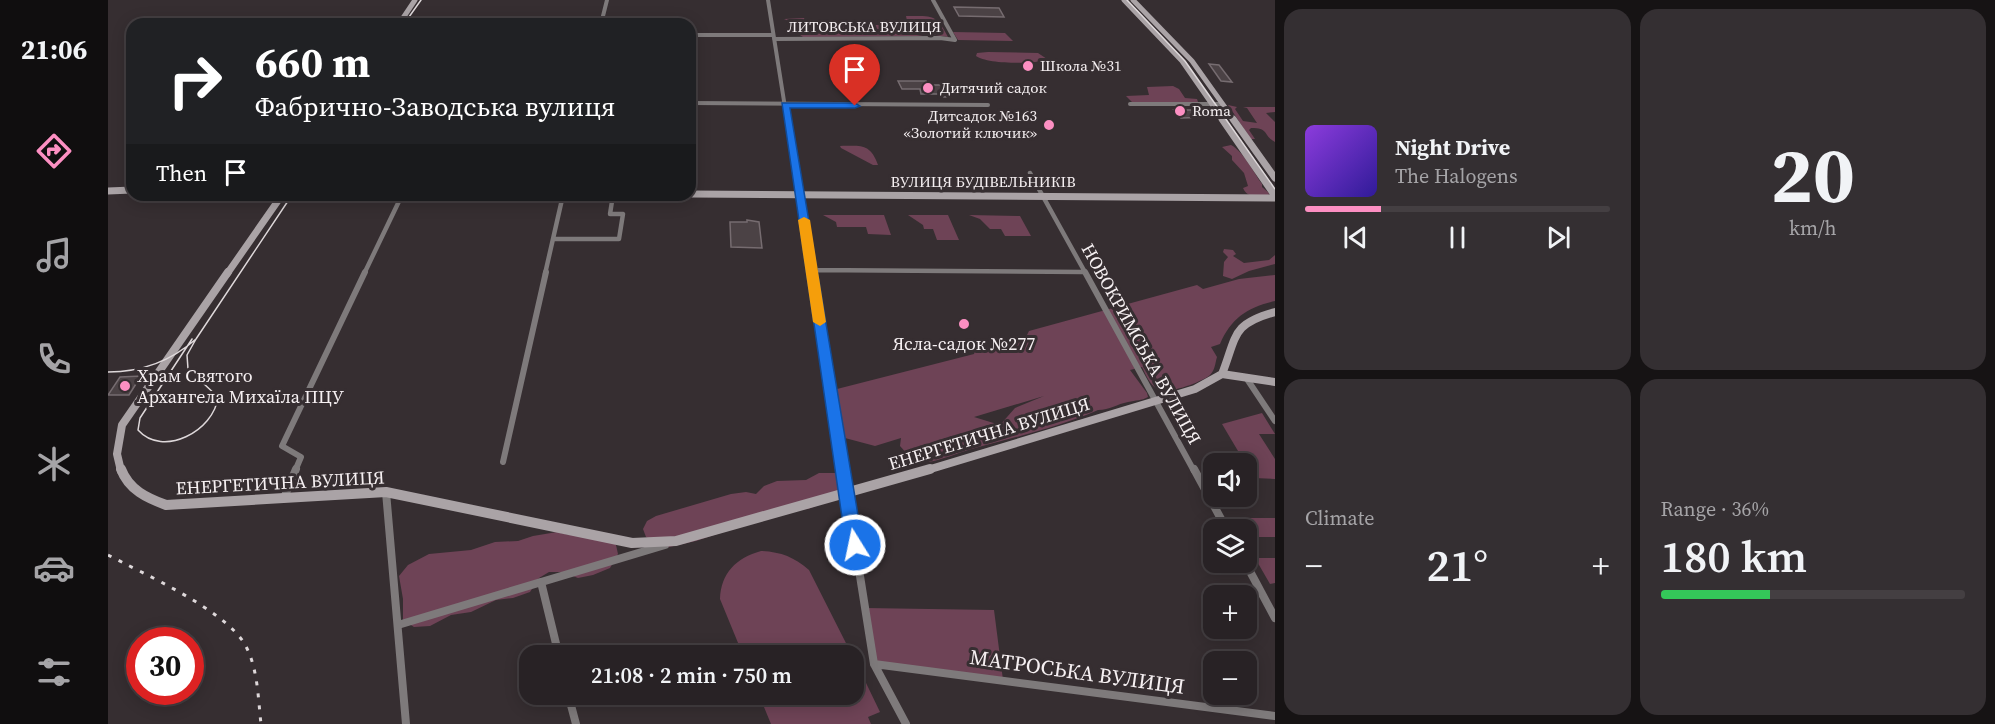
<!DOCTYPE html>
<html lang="en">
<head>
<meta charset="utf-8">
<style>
  :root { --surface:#282225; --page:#342f32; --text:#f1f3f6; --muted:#a5a4a7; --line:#443f42; --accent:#fc8fc2 }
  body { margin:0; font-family:"Source Serif 4",serif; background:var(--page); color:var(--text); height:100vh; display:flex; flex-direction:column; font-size:22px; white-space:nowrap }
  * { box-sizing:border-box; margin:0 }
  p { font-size:20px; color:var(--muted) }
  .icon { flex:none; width:33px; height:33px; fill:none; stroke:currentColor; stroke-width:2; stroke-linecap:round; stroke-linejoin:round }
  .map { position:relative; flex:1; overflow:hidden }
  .side { display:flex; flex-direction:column; gap:9px; padding:9px; background:#161314; width:720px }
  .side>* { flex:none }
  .banner { position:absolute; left:18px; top:18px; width:570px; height:183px; border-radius:18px; box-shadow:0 3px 15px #0003,0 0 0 2px var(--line); background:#202124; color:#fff; overflow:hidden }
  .controls { position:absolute; left:1095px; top:453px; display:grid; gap:12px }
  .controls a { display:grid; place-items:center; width:54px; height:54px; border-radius:12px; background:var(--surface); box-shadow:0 3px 15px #0003,0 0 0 2px var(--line); font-size:30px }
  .speed { position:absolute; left:18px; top:627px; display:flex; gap:12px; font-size:30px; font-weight:700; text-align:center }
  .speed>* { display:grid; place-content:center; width:78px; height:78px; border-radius:50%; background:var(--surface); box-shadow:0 3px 15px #0003,0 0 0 2px var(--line); line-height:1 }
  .speed .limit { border:9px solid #d22; background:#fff; color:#111 }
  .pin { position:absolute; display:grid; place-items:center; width:51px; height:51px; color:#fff; margin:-62px -26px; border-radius:50% 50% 50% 0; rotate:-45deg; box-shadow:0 0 6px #0007 }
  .pin .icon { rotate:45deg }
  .me { position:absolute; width:66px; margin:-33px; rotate:350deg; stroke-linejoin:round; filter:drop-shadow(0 0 4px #0008) }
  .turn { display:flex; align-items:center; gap:21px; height:126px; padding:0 30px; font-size:27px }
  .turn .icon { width:78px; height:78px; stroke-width:2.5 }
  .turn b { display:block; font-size:42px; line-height:51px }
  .then { display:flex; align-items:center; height:57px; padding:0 30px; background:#0003; gap:12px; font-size:22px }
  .big { font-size:45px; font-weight:600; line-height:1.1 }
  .side .widget { flex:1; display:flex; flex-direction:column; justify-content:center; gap:9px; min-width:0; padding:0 21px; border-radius:18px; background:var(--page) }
  .side .dial { align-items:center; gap:0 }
  .dial b { font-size:78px; line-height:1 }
  .song { display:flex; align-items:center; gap:18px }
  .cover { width:72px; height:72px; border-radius:9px; background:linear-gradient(135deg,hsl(270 70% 55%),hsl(250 70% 35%)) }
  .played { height:6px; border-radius:3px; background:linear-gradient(90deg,var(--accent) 25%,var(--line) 25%) }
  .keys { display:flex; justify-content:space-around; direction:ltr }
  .heat { display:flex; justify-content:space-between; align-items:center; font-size:33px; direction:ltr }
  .charge { height:9px; border-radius:4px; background:linear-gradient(90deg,#34c759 36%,var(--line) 0) }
  .side .tiles { flex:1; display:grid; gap:9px; grid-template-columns:repeat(2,1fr) }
  .trip { position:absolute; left:411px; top:645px; width:345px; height:60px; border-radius:18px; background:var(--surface); box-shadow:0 3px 15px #0003,0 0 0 2px var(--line); font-weight:600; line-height:60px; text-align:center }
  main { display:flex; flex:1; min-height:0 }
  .menu { display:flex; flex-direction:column; width:108px; justify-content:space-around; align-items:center; background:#100e0f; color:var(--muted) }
  .menu .icon { width:42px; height:42px }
  .menu .active { color:var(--accent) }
  .menu b { font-size:27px; color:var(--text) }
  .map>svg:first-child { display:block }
</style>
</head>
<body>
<main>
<nav class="menu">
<b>21:06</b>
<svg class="icon active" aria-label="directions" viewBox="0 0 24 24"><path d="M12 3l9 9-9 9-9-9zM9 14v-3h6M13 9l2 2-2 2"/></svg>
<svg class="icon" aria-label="music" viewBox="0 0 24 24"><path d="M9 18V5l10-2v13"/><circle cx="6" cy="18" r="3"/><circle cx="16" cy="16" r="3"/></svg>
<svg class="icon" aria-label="phone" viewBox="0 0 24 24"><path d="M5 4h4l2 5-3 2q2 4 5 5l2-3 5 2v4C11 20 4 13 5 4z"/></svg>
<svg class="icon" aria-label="climate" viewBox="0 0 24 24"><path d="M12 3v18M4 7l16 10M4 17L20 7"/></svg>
<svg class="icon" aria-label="car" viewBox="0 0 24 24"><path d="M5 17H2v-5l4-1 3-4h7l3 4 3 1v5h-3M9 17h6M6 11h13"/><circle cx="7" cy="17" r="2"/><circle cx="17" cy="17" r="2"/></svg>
<svg class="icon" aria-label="filters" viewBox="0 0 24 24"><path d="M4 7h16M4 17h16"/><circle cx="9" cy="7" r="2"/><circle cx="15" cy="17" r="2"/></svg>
</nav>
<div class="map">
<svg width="1167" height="724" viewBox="0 0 1167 724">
  <rect width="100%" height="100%" fill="#362e31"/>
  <!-- green -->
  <path fill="#6e4356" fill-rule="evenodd" d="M798,16c28,0 30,-2 42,21l-31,-5 -13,1 19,3 -120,1 -3,-2 7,-6 -23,-10 20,-1 3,7h74l-1,-5 27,1z
    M845,32l52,1 8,8 -55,-1z
    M880,52l50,1 9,6c-11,6 -61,5 -71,-3l1,-3z
    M1065,86l6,3 6,9 12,1 1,3 -65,1 -7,-7 23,-1 -2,-8z
    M1120,105l9,2 -2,2 8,12 14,2 -10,-15 -4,-1h32v5l-9,1 9,9v20c-13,-7 -5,-14 -24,-14l-2,2 6,9h-4z
    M1123,145c12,6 23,28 31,39v3l7,6 -1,4c-10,0 -21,1 -25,-9l5,-2 -4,-13 -12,-13v-4l-10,-9z
    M732,146c21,0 30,-3 38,19h-5l-32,-17z
    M715,215h61l7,20 -23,-1 -2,-7h-29l-1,-5z
    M800,215h40l11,25h-22l-4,-11h-9l-1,-4z
    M861,215l51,1 11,20h-26l-4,-7h-11l-10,-10z
    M1116,249l9,1 3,4 -3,2 11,7 25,-3 6,-5v9l-26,7 -17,8 -9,-3 1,-14 4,-5 -5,-5z
    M1167,275v26c-27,6 -44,17 -55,43l-9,3 6,10c-2,7 -2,13 -7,18 -8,7 -41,19 -51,15 -9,-4 -13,-15 -17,-23l-12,3 17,23 1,4c-7,4 -12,3 -20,5 -11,2 -18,8 -30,8 -39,17 -82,27 -123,38 -13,3 -37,14 -49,14 -12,1 -19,-8 -26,-16l1,-8 -26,8 -30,-8 -8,-49 137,-35 1,-3 51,-14 3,-6 168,-46 6,4 36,-10zM936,396l-29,12 -15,17 -26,-8z
    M1154,413l13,21h-16l16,25v20l-21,-1 -32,-54z
    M711,473h16l7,6 1,10 -14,12 -21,8 -18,1 -94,31 -31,7 -19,-11 -3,-8 4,-8 9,-5 75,-22 15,-2 10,2 8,-8 13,-5 29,-1z
    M1128,518h39v19h-28l-1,-7 -3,-1z
    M484,531l14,4 10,10 2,9 -8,14 -17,7 -15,3 -15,-6h-14l-10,6 -9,14 -17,6 -17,2 -25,12 -20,3 -21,11 -16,1 -11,-7v-21l-4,-23 9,-11 21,-11 42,-4 24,-8 23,-1 15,-5 24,-4 12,3z
    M653,551c20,1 33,6 48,19l43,85h-109l-23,-56c1,-26 16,-41 41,-48z
    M1147,558h20v25l-5,1z
    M757,608l129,2 9,70 -129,-16z
    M746,658l26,54 -12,5 3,7h-100l-12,-29 95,-1z"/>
  <!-- building -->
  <path fill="#4b4245" stroke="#766c70" stroke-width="1.5" d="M846,7l45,1 5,9 -45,-1z
    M1101,64l10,1 13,17 -11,-1z
    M790,81h28l2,4h17l6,12h-10l-1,-3h-19l-1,-5h-18z
    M1066,110h31l6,7 -30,1z
    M639,220l12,2 3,26 -31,-1 -1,-25h17z
    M33,376l-12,19h-21l12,-18z"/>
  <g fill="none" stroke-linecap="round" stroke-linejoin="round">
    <!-- street-far3 -->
    <path stroke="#7e7a7b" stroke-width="4" d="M660,0l19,120
      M825,0l22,40
      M493,24l6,-24
      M582,35h83
      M666,39l166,-1 15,2
      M582,103l298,2
      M1022,104h92"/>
    <!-- street-far2 -->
    <path stroke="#7e7a7b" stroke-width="4.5" d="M679,119l25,155
      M922,173l56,101
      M445,239h66l4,-25h-13l3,-19
      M704,270l272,2
      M256,274l38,-79
      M437,274l18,-79"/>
    <!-- street-far1 -->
    <path stroke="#7e7a7b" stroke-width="6" d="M703,272l32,199
      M977,272l109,199
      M1139,379l28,42
      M395,462l43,-190
      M187,471l6,-14 -19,-11 83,-174"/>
    <!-- street -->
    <path stroke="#7e7a7b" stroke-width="8" d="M735,469l31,195 32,60
      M1086,469l33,61
      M278,492l20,232
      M176,498l12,-29
      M1137,562l30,56
      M433,582l18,74
      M290,625l267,-80
      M766,664l401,52
      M460,694l8,30"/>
    <!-- secondary-far3 -->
    <path stroke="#aaa3a6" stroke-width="5" d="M1016,0l58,61 41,59
      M1025,0l59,61 42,59
      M291,24l16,-24"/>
    <!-- secondary-far2 -->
    <path stroke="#aaa3a6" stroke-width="7" d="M1114,119l53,77
      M1125,119l42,59
      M0,191l24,-1
      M582,194l585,4
      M119,274l55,-79"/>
    <!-- secondary-far1 -->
    <path stroke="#aaa3a6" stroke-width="8" d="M1114,374l53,8
      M13,471l-4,-17 5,-29 106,-153
      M816,471l271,-82 27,-15c15,-38 9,-50 53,-62"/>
    <!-- secondary -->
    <path stroke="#aaa3a6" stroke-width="10" d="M13,469c8,21 26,29 45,36l220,-13 246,51 44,-2 254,-72"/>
    <!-- tram -->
    <path stroke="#ded8da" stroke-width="1.5" d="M1019,0l58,61 90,128
      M296,24l17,-24
      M84,339l-52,79 -2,12c25,28 76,1 80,-33l-30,-28 -1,-14 9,-16
      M0,372c34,0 62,-10 88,-33l96,-144"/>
    <!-- rail -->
    <path stroke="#ded8da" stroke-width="3" stroke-dasharray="4 8" stroke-linecap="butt" d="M0,555c36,19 115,54 136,88 14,23 14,55 17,81"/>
  </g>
  <!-- route -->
  <path fill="#1a73e8" stroke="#114b97" stroke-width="1.5" d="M674,103h73l5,3 -5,2h-65l73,437 -2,5 -6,2 -6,-2 -3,-5z"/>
  <!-- slow -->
  <path fill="#f59e0b" d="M696,217l6,3 16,102 -6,4 -7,-4 -15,-102z"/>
  <!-- markers -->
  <g fill="#fc8fc2" stroke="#362e31" stroke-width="2">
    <circle cx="920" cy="66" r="6"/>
    <circle cx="820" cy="88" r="6"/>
    <circle cx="1072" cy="111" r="6"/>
    <circle cx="941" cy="125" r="6"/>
    <circle cx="856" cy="324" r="6"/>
    <circle cx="17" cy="386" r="6"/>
  </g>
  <g text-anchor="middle" stroke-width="6" stroke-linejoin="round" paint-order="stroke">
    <!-- far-street labels -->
    <g font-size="15" fill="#f6f0f2" stroke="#362e31">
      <text x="756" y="32">ЛИТОВСЬКА ВУЛИЦЯ</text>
      <text x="875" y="187">ВУЛИЦЯ БУДІВЕЛЬНИКІВ</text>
    </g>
    <!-- far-poi labels -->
    <g font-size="15" fill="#f6f0f2" stroke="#362e31" text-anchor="start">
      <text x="932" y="71">Школа №31</text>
      <text x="832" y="93">Дитячий садок</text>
      <text x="1084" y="116">Roma</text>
      <text x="929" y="121" text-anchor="end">Дитсадок №163<tspan x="929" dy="17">«Золотий ключик»</tspan></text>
    </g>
    <!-- poi labels -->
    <g font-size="18" fill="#f6f0f2" stroke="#362e31">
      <text x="856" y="350">Ясла-садок №277</text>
      <text x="29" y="382" text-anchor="start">Храм Святого<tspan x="29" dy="21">Архангела Михаїла ПЦУ</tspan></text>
    </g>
    <!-- street labels -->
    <g font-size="18" fill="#f6f0f2" stroke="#362e31">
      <text transform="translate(1033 344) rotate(61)" y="6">НОВОКРИМСЬКА ВУЛИЦЯ</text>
      <text transform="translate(881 434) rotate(-17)" y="6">ЕНЕРГЕТИЧНА ВУЛИЦЯ</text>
      <text transform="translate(172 483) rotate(-3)" y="6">ЕНЕРГЕТИЧНА ВУЛИЦЯ</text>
    </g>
    <!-- near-street labels -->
    <g font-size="21" fill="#f6f0f2" stroke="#362e31">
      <text transform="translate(969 672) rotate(8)" y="7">МАТРОСЬКА ВУЛИЦЯ</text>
    </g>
  </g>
</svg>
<div class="controls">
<a><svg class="icon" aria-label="sound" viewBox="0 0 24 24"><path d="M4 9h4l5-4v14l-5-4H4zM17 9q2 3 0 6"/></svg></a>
<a><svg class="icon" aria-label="layers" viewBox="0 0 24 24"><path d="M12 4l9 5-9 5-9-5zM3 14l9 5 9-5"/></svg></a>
<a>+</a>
<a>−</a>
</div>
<div class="speed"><div class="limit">30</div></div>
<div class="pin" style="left:747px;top:106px;background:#d93025"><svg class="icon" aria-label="arrive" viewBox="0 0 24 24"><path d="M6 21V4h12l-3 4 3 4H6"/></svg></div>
<svg class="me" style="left:747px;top:545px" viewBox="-20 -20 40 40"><circle r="17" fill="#1a73e8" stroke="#fff" stroke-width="3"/><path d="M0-11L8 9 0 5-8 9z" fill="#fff"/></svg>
<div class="trip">21:08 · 2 min · 750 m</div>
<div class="banner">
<div class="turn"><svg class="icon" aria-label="right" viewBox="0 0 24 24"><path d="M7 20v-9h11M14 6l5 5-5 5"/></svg><div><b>660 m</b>Фабрично-Заводська вулиця</div></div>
<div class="then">Then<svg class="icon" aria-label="arrive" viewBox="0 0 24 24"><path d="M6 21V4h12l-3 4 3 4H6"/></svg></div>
</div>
</div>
<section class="side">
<div class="tiles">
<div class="widget">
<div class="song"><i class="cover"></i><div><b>Night Drive</b><p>The Halogens</p></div></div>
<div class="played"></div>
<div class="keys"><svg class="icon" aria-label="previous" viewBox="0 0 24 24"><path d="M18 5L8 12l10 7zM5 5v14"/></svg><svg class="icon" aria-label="pause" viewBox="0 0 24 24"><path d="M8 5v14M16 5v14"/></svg><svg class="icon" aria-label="next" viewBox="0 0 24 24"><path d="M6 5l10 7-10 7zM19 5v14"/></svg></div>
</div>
<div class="widget dial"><b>20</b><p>km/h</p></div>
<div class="widget"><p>Climate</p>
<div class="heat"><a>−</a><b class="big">21°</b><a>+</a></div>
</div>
<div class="widget"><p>Range · 36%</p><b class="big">180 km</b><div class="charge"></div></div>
</div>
</section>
</main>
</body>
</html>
